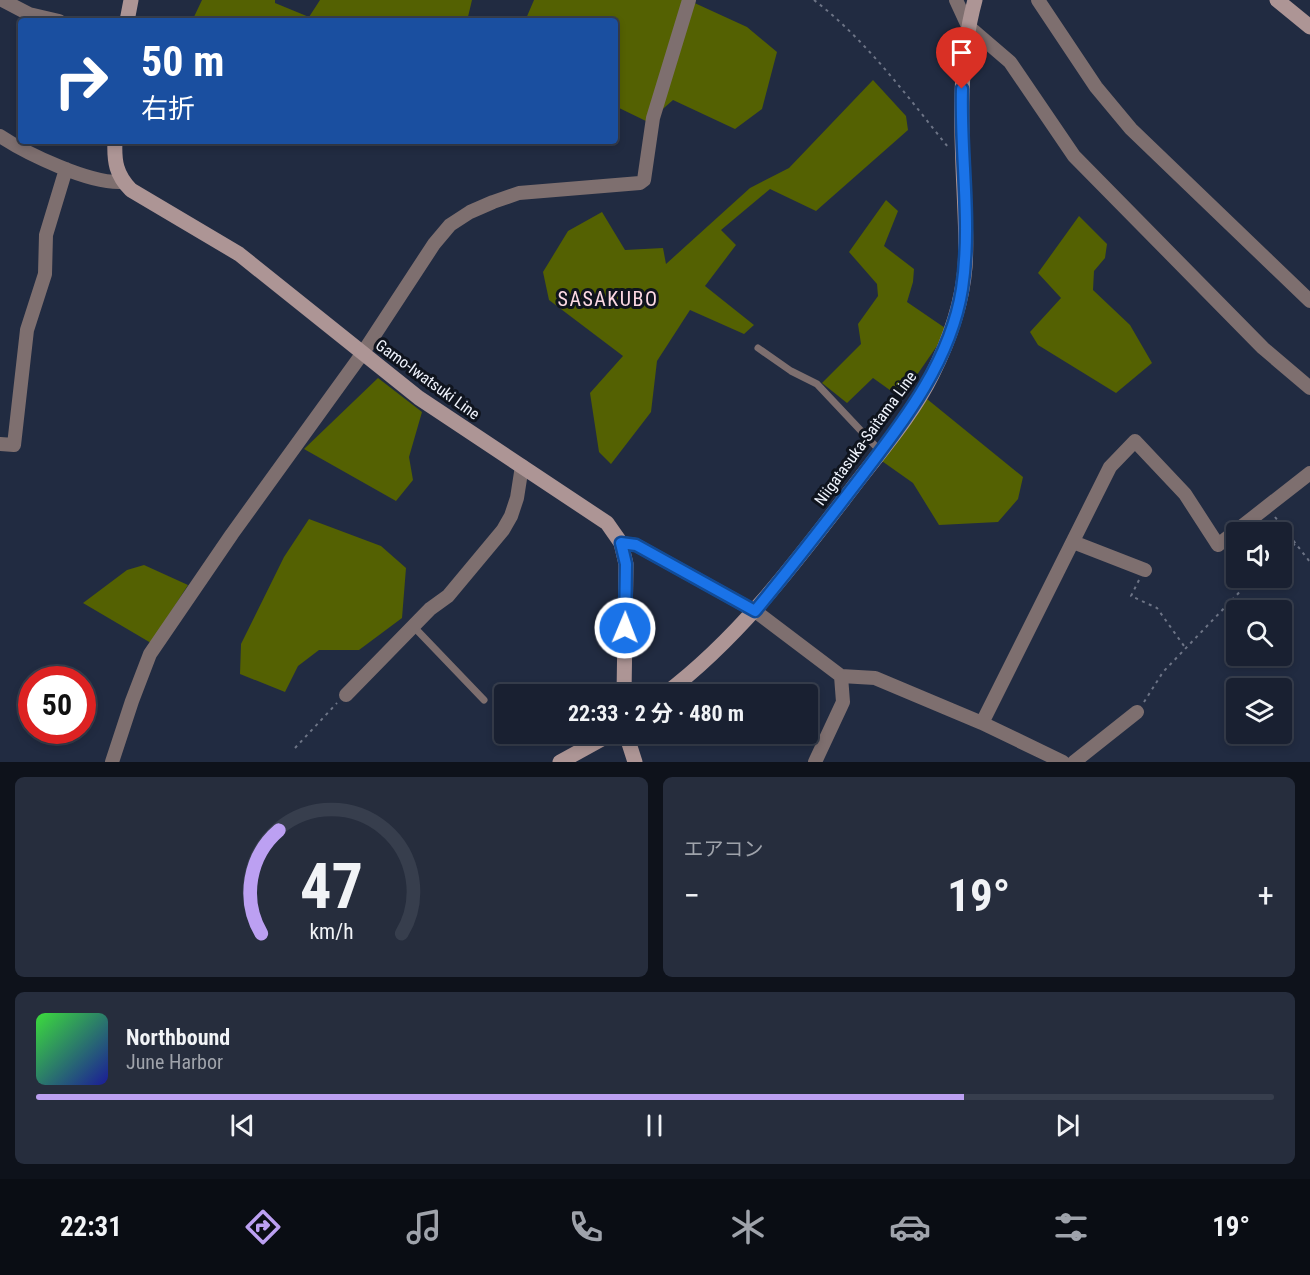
<!DOCTYPE html>
<html lang="ja">
<head>
<meta charset="utf-8">
<style>
  :root { --surface:#192031; --page:#262d3d; --text:#f1f3f6; --muted:#9fa3ab; --line:#373e4d; --accent:#bca0f2 }
  body { margin:0; font-family:"Roboto Condensed","Noto Sans JP",sans-serif; background:var(--page); color:var(--text); height:100vh; display:flex; flex-direction:column; font-size:22px; white-space:nowrap }
  * { box-sizing:border-box; margin:0 }
  p { font-size:20px; color:var(--muted) }
  .icon { flex:none; width:33px; height:33px; fill:none; stroke:currentColor; stroke-width:2; stroke-linecap:round; stroke-linejoin:round }
  .map { position:relative; height:762px; overflow:hidden }
  .drawer { display:flex; flex-direction:column; gap:15px; padding:15px; background:#0e121b; flex:1 }
  .drawer>* { flex:none }
  .top-card { position:absolute; left:18px; top:18px; width:600px; height:126px; border-radius:6px; box-shadow:0 3px 9px #0003,0 0 0 2px var(--line); background:#1a4fa0; color:#fff; overflow:hidden }
  .fabs { position:absolute; left:1226px; top:522px; display:grid; gap:12px }
  .fabs a { display:grid; place-items:center; width:66px; height:66px; border-radius:6px; background:var(--surface); box-shadow:0 3px 9px #0003,0 0 0 2px var(--line); font-size:30px }
  .speed { position:absolute; left:18px; top:666px; display:flex; gap:12px; font-size:30px; font-weight:700; text-align:center }
  .speed>* { display:grid; place-content:center; width:78px; height:78px; border-radius:50%; background:var(--surface); box-shadow:0 3px 9px #0003,0 0 0 2px var(--line); line-height:1 }
  .speed .limit { border:9px solid #d22; background:#fff; color:#111 }
  .pin { position:absolute; display:grid; place-items:center; width:51px; height:51px; color:#fff; margin:-62px -26px; border-radius:50% 50% 50% 0; rotate:-45deg; box-shadow:0 0 6px #0007 }
  .pin .icon { rotate:45deg }
  .me { position:absolute; width:66px; margin:-33px; rotate:1deg; stroke-linejoin:round; filter:drop-shadow(0 0 4px #0008) }
  .turn { display:flex; align-items:center; gap:21px; height:126px; padding:0 24px; font-size:27px }
  .turn .icon { width:78px; height:78px; stroke-width:2.5 }
  .turn b { display:block; font-size:42px; line-height:51px }
  .big { font-size:45px; font-weight:700; line-height:1.1 }
  .drawer .card { flex:1; display:flex; flex-direction:column; justify-content:center; gap:9px; min-width:0; padding:0 21px; border-radius:9px; background:var(--page) }
  .drawer .dial { align-items:center; gap:0 }
  .dial svg { height:156px; overflow:visible; fill:none; stroke:var(--line); stroke-width:7; stroke-linecap:round; text-anchor:middle }
  .dial text { fill:var(--text); stroke:none }
  .song { display:flex; align-items:center; gap:18px }
  .cover { width:72px; height:72px; border-radius:9px; background:linear-gradient(135deg,hsl(120 70% 55%),hsl(240 70% 35%)) }
  .played { height:6px; border-radius:3px; background:linear-gradient(90deg,var(--accent) 75%,var(--line) 75%) }
  .keys { display:flex; justify-content:space-around; direction:ltr }
  .heat { display:flex; justify-content:space-between; align-items:center; font-size:33px; direction:ltr }
  .drawer .tiles { flex:1; display:grid; gap:15px; grid-template-columns:1fr 1fr }
  .card:last-child { grid-column:span 2 }
  .trip { position:absolute; left:494px; top:684px; width:324px; height:60px; border-radius:6px; background:var(--surface); box-shadow:0 3px 9px #0003,0 0 0 2px var(--line); font-weight:700; line-height:60px; text-align:center }
  .menu { display:flex; height:96px; justify-content:space-around; align-items:center; background:#0a0d14; color:var(--muted) }
  .menu .icon { width:42px; height:42px }
  .menu .active { color:var(--accent) }
  .menu b { font-size:27px; color:var(--text) }
  .map>svg:first-child { display:block }
</style>
</head>
<body>
<div class="map">
<svg width="1310" height="762" viewBox="0 0 1310 762">
  <rect width="100%" height="100%" fill="#212b41"/>
  <!-- forest -->
  <path fill="#546102" d="M202,0h73v3l34,14 11,-17h152l-5,21h-275z
    M534,0h154l59,27 30,25 -15,57 -27,20 -62,-29 -25,22 -33,-16v-85h-90z
    M873,80l33,36 2,14 -92,81 -46,-22 -49,41 15,15 -31,41 49,39 -10,9 -54,-24 -33,51 -6,51 -40,52 -12,-12 -9,-59 33,-37 -74,-56 -6,-28 25,-41 34,-19 23,38 38,-2 3,16 84,-76 39,-20z
    M886,200l12,11 -14,35 30,23 -1,13 -6,20 41,28 -47,68 -28,-20 -26,25 -25,-20 39,-39 -3,-20 20,-28 -1,-12 -28,-32z
    M1079,216l28,28 -2,14 -11,13 -1,19 37,35 22,38 -36,30 -78,-48 -8,-13 31,-34 -23,-25z
    M378,378l44,34 -13,45 4,23 -17,21 -92,-52z
    M927,399l96,78 -5,22 -20,23 -59,3 -26,-42 -34,-24z
    M309,519l72,27 25,22 -4,50 -43,32h-40l-21,16 -13,26 -45,-18 1,-30 43,-87z
    M144,565l44,20 -37,58 -68,-40 44,-33z"/>
  <g fill="none" stroke-linecap="round" stroke-linejoin="round">
    <!-- path -->
    <path stroke="#6d7486" stroke-width="2" stroke-dasharray="3 4.5" stroke-linecap="butt" d="M814,0c52,40 93,96 134,147
      M1275,517l35,45
      M1281,555l14,-11
      M1139,580l-8,16 26,12 27,38
      M1144,702l19,-30 90,-94
      M295,748l42,-45"/>
    <!-- lane -->
    <path stroke="#7e6f6f" stroke-width="7" d="M758,348l33,23 26,13 64,68
      M413,626l71,74"/>
    <!-- street -->
    <path stroke="#7e6f6f" stroke-width="14" d="M2,0l27,14 30,7
      M956,0l12,26 42,36 64,94 189,192 47,40
      M1038,0l58,87 35,42 179,172
      M0,136c27,18 90,48 122,46
      M0,444l14,1 13,-115 18,-56 1,-39 20,-66
      M1073,542l72,28
      M621,543l15,2 119,66 86,65 34,2 107,45 81,39
      M346,695l84,-86 18,-13 55,-66 8,-14 6,-18 5,-32
      M982,723l128,-256 25,-26 50,53 33,51 92,-72
      M112,762l20,-61 18,-47 82,-120 130,-180 72,-110 16,-19 20,-13 23,-10 26,-9 121,-10 4,-3 9,-62 36,-118
      M815,762l28,-60 -2,-26
      M1074,762l63,-50"/>
    <!-- secondary -->
    <path stroke="#ad9595" stroke-width="15" d="M1277,0l33,27
      M127,21l4,-21
      M115,141c-1,20 1,34 16,49l108,64 180,144 188,125 14,20 5,21 -2,130
      M665,694c74,-56 130,-131 186,-204 28,-37 61,-74 81,-115 17,-34 30,-70 33,-108 2,-26 0,-52 -1,-77 -3,-64 -6,-128 11,-190
      M626,734l9,28
      M560,762l51,-28"/>
  </g>
  <g fill="none" stroke-linecap="round" stroke-linejoin="round">
    <!-- route casing -->
    <g stroke="#114b97" stroke-width="15">
      <path id="route" d="M625,628l1,-64 -5,-21 15,2 119,66c34,-41 66,-82 99,-125 45,-59 96,-121 108,-197 10,-66 -2,-134 0,-200"/>
    </g>
    <!-- route -->
    <use href="#route" stroke="#1a73e8" stroke-width="10"/>
  </g>
  <g text-anchor="middle" stroke-width="6" stroke-linejoin="round" paint-order="stroke">
    <!-- street labels -->
    <g font-size="16" fill="#f0f4fd" stroke="#0f141e">
      <text transform="translate(428 379) rotate(36)" y="6">Gamo-Iwatsuki Line</text>
      <text transform="translate(865 438) rotate(-54)" y="6">Niigatasuka-Saitama Line</text>
    </g>
    <!-- quarter labels -->
    <g font-size="20" letter-spacing="1.5" fill="#fcd9e3" stroke="#0f141e">
      <text x="608" y="306">SASAKUBO</text>
    </g>
  </g>
</svg>
<div class="fabs">
<a><svg class="icon" aria-label="sound" viewBox="0 0 24 24"><path d="M4 9h4l5-4v14l-5-4H4zM17 9q2 3 0 6"/></svg></a>
<a><svg class="icon" aria-label="search" viewBox="0 0 24 24"><circle cx="10" cy="10" r="6"/><path d="M15 15l6 6"/></svg></a>
<a><svg class="icon" aria-label="layers" viewBox="0 0 24 24"><path d="M12 4l9 5-9 5-9-5zM3 14l9 5 9-5"/></svg></a>
</div>
<div class="speed"><div class="limit">50</div></div>
<div class="pin" style="left:962px;top:89px;background:#d93025"><svg class="icon" aria-label="arrive" viewBox="0 0 24 24"><path d="M6 21V4h12l-3 4 3 4H6"/></svg></div>
<svg class="me" style="left:625px;top:628px" viewBox="-20 -20 40 40"><circle r="17" fill="#1a73e8" stroke="#fff" stroke-width="3"/><path d="M0-11L8 9 0 5-8 9z" fill="#fff"/></svg>
<div class="trip">22:33 · 2 分 · 480 m</div>
<div class="top-card">
<div class="turn"><svg class="icon" aria-label="right" viewBox="0 0 24 24"><path d="M7 20v-9h11M14 6l5 5-5 5"/></svg><div><b>50 m</b>右折</div></div>
</div>
</div>
<section class="drawer">
<div class="tiles">
<div class="card dial"><svg viewBox="0 0 100 80">
<path d="M14 69A42 42 0 1 1 86 69"/>
<path d="M14 69A42 42 0 0 1 23 16" stroke="#bca0f2"/>
<text x="50" y="56" font-size="32" font-weight="700">47</text>
<text x="50" y="72" font-size="11">km/h</text>
</svg></div>
<div class="card"><p>エアコン</p>
<div class="heat"><a>−</a><b class="big">19°</b><a>+</a></div>
</div>
<div class="card">
<div class="song"><i class="cover"></i><div><b>Northbound</b><p>June Harbor</p></div></div>
<div class="played"></div>
<div class="keys"><svg class="icon" aria-label="previous" viewBox="0 0 24 24"><path d="M18 5L8 12l10 7zM5 5v14"/></svg><svg class="icon" aria-label="pause" viewBox="0 0 24 24"><path d="M8 5v14M16 5v14"/></svg><svg class="icon" aria-label="next" viewBox="0 0 24 24"><path d="M6 5l10 7-10 7zM19 5v14"/></svg></div>
</div>
</div>
</section>
<nav class="menu">
<b>22:31</b>
<svg class="icon active" aria-label="directions" viewBox="0 0 24 24"><path d="M12 3l9 9-9 9-9-9zM9 14v-3h6M13 9l2 2-2 2"/></svg>
<svg class="icon" aria-label="music" viewBox="0 0 24 24"><path d="M9 18V5l10-2v13"/><circle cx="6" cy="18" r="3"/><circle cx="16" cy="16" r="3"/></svg>
<svg class="icon" aria-label="phone" viewBox="0 0 24 24"><path d="M5 4h4l2 5-3 2q2 4 5 5l2-3 5 2v4C11 20 4 13 5 4z"/></svg>
<svg class="icon" aria-label="climate" viewBox="0 0 24 24"><path d="M12 3v18M4 7l16 10M4 17L20 7"/></svg>
<svg class="icon" aria-label="car" viewBox="0 0 24 24"><path d="M5 17H2v-5l4-1 3-4h7l3 4 3 1v5h-3M9 17h6M6 11h13"/><circle cx="7" cy="17" r="2"/><circle cx="17" cy="17" r="2"/></svg>
<svg class="icon" aria-label="filters" viewBox="0 0 24 24"><path d="M4 7h16M4 17h16"/><circle cx="9" cy="7" r="2"/><circle cx="15" cy="17" r="2"/></svg>
<b>19°</b>
</nav>
</body>
</html>
